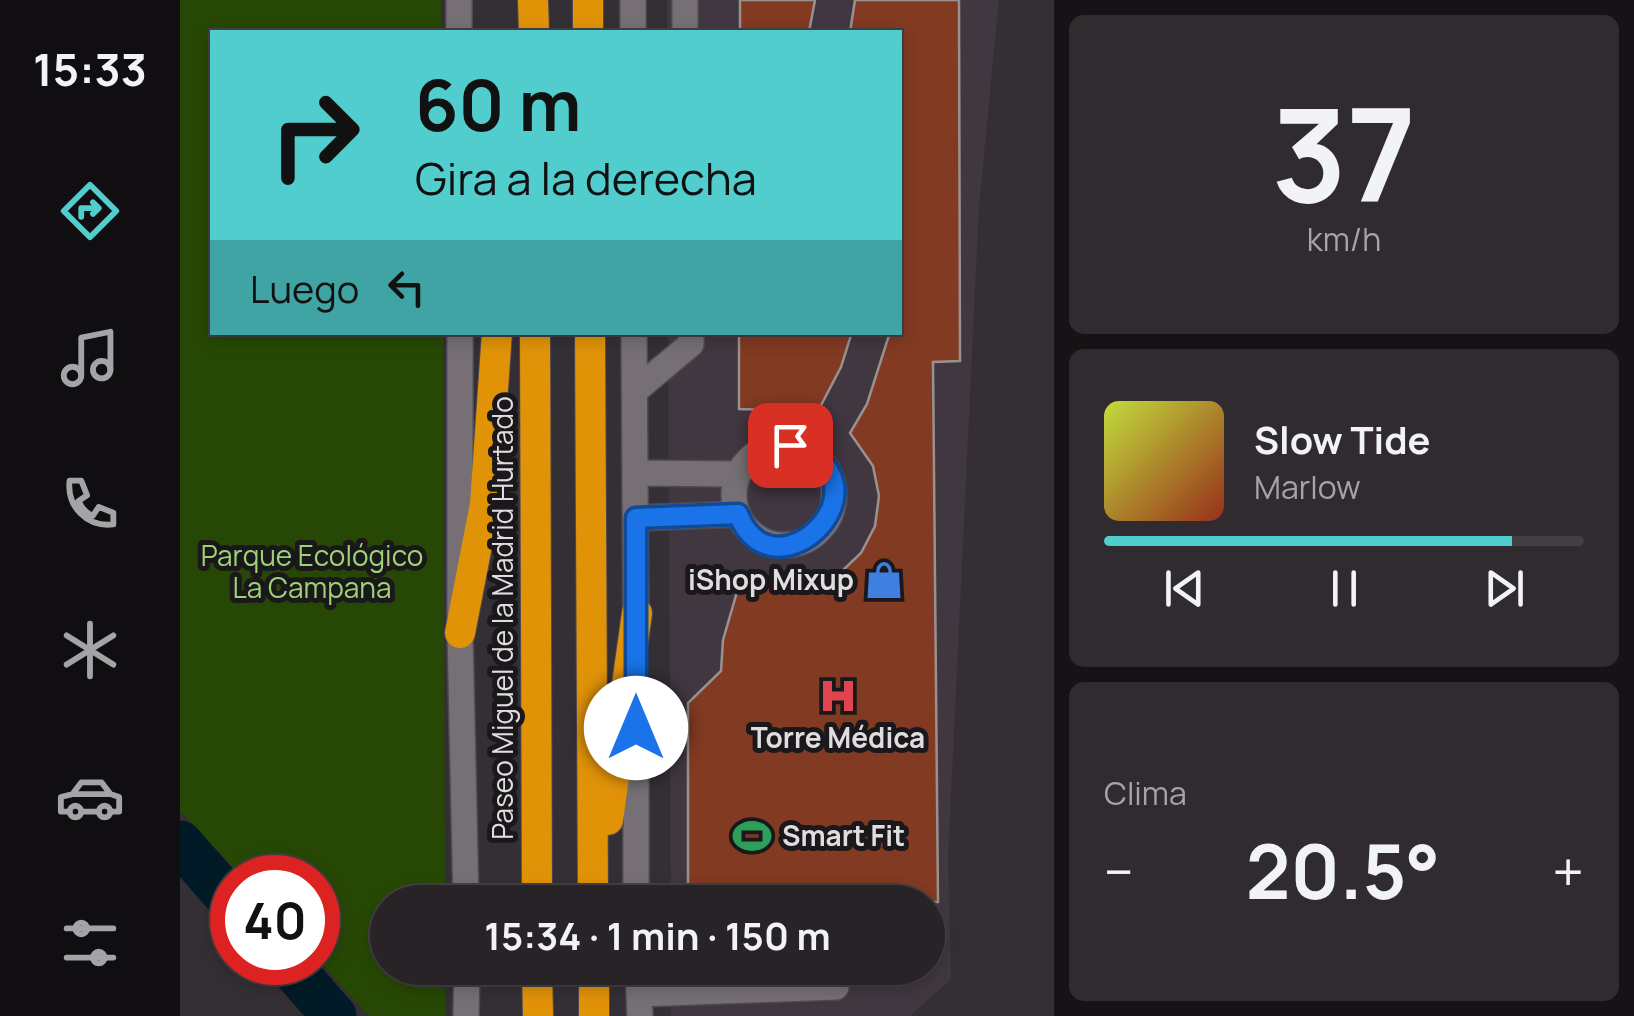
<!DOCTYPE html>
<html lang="es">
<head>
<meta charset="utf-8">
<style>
  :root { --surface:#272327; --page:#2f2b2f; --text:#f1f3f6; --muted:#a4a4a7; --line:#434044; --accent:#52cdce }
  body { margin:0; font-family:Manrope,sans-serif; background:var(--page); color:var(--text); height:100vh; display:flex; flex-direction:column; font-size:38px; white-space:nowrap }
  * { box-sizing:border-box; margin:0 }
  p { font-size:32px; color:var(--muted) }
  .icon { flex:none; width:55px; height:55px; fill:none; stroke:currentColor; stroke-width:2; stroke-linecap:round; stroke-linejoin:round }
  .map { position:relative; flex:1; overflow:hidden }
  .details { display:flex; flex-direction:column; gap:15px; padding:15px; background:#151315; width:580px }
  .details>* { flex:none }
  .hud { position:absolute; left:30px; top:30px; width:692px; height:305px; border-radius:0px; box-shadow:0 5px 15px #0003,0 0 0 2px var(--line); background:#52cdce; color:#111; overflow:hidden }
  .speed { position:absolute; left:30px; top:855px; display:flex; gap:20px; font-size:50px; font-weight:700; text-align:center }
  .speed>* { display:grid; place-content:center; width:130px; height:130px; border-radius:50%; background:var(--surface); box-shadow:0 5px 15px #0003,0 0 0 2px var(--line); line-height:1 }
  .speed .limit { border:15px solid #d22; background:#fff; color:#111 }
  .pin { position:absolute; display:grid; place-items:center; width:85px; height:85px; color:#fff; margin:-42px; border-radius:20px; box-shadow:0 5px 15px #0006 }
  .me { position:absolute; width:110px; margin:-55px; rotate:0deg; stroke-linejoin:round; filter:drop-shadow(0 0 8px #0008) }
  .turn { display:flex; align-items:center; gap:35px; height:210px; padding:0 40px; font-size:45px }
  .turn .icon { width:130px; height:130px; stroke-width:2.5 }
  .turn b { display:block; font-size:70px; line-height:85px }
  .then { display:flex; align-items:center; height:95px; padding:0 40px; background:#0003; gap:20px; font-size:38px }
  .big { font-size:75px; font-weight:700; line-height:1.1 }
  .details .tile { flex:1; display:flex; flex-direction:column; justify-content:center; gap:15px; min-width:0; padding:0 35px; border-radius:15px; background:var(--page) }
  .details .dial { align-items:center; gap:0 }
  .dial b { font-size:130px; line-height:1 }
  .song { display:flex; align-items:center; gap:30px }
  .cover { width:120px; height:120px; border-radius:15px; background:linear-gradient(135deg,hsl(70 70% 55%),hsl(10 70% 35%)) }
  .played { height:10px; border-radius:5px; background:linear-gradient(90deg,var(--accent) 85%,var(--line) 85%) }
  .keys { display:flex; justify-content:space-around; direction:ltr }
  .heat { display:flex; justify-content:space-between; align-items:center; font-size:55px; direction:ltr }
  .trip { position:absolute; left:190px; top:885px; width:575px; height:100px; border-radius:50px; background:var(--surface); box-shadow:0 5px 15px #0003,0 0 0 2px var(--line); font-weight:700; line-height:100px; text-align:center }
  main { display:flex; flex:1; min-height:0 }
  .menu { display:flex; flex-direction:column; width:180px; justify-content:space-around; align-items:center; background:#100e10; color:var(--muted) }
  .menu .icon { width:70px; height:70px }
  .menu .active { color:var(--accent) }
  .menu b { font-size:45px; color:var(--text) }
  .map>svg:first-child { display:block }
</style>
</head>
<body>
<main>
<nav class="menu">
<b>15:33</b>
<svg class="icon active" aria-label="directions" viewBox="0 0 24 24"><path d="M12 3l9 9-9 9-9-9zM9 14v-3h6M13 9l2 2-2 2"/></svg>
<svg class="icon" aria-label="music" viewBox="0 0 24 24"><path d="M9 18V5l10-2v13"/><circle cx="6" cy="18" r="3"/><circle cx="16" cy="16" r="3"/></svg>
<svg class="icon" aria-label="phone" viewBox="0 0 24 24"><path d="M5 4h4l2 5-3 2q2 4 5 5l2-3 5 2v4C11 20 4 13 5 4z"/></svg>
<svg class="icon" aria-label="climate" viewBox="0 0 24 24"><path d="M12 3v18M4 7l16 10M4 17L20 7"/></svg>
<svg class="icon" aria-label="car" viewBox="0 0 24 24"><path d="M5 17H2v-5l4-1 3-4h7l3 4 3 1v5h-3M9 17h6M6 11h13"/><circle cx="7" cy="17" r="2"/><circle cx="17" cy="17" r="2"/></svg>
<svg class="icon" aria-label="filters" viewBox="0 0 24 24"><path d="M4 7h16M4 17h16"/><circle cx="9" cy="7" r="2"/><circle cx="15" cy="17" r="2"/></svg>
</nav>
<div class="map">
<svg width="874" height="1016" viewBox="0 0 874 1016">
  <rect width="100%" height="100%" fill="#342f34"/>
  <!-- built -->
  <path fill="#413741" d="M487,0h332l-20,206 -31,652 3,121 -41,37h-239v-48h257v-66h-257l-3,-569 232,-1v-300h-233z"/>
  <!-- green -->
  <path fill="#274805" d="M0,0h261v32h-229v300l231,1 2,569h-57v66h57v48h-76l-51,-56v-82l-76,-1 -62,-66z"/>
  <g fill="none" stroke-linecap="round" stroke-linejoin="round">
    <!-- river -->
    <path stroke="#001b27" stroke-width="45" d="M0,843l52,59
      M107,962l47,54"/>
  </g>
  <!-- building -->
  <path fill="#823a22" stroke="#9a918f" stroke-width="2.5" d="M560,0h75l-6,32h-69z
    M675,0h104l1,361 -27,1 5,540h-242l-8,-6v-193l33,-32 2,-31 19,-65 10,6 29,8 30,-2 28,-13 22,-21 14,-27 4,-30 -6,-30 -23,-33 17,-29 23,-72h10v-300h-50z
    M559,332h113l-11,35 -23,44 -79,-2z"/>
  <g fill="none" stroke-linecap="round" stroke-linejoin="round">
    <!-- minor casing -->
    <g stroke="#4f4a4f" stroke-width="28">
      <path id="minor" d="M279,0v32
        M453,0v32
        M505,0v32
        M280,332v301l6,269
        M454,332l2,301
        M455,391l56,-47v-12
        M554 495a50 50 0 1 1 100 0a50 50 0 1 1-100 0Z
        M455,473l103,1
        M456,518l102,-4
        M456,693v209
        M458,968l2,48
        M459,994l197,-7
        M286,1016l1,-48"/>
    </g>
    <!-- highway casing -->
    <g stroke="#4f4a4f" stroke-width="32">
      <path id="highway" d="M353,0l1,32
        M408,0v32
        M355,332l2,570
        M410,332l3,570
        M280,633l25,-129 12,-172
        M428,820l29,-207
        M357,968l1,48
        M414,968v48"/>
    </g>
    <!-- minor -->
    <use href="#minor" stroke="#767075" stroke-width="25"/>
    <!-- highway -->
    <use href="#highway" stroke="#e19308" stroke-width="30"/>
  </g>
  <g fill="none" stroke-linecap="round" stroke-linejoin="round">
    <!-- route casing -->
    <g stroke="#114b97" stroke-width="25">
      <path id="route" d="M456,728v-210l102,-4c36,91 163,-33 52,-69"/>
    </g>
    <!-- route -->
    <use href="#route" stroke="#1a73e8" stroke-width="18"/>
  </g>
  <!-- icons -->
  <defs>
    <g id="shop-bare" transform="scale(3)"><path d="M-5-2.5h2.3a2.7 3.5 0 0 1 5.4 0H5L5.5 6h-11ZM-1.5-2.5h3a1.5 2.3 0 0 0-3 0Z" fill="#3f7fe0" stroke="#1a181a" stroke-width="2.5" paint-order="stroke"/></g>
    <g id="hospital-bare" transform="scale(3)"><path d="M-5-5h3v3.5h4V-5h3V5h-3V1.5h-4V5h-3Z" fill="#e0444e" stroke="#1a181a" stroke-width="2.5" paint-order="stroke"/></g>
    <g id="stadium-bare" transform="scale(3)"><path d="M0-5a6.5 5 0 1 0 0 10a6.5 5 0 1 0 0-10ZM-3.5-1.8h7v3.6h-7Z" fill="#2e9e5b" stroke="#1a181a" stroke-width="2.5" paint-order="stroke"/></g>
  </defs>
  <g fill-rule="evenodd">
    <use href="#shop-bare" x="704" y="580"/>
    <use href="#hospital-bare" x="658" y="696"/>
    <use href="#stadium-bare" x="572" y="836"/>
  </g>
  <g text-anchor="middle" stroke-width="10" stroke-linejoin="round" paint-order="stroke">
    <!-- park labels -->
    <g font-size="28" fill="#9dd375" stroke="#1a181a">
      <text x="132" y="566">Parque Ecológico<tspan x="132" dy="32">La Campana</tspan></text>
    </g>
    <!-- poi labels -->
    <g font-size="28" font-weight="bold" fill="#e0dde0" stroke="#1a181a" text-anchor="end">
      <text x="674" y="590">iShop Mixup</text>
      <text x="658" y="748" text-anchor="middle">Torre Médica</text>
      <text x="602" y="846" text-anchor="start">Smart Fit</text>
    </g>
    <!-- street labels -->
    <g font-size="28" fill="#e0dde0" stroke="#1a181a">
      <text transform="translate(323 618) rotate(-90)" y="10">Paseo Miguel de la Madrid Hurtado</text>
    </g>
  </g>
</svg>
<div class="speed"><div class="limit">40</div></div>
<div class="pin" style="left:610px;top:445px;background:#d93025"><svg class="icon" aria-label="arrive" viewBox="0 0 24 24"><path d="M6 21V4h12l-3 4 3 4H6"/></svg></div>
<svg class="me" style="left:456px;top:728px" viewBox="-20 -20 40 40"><circle r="19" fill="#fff"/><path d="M0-13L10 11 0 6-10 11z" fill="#1a73e8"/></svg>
<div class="trip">15:34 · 1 min · 150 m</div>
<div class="hud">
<div class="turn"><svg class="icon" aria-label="right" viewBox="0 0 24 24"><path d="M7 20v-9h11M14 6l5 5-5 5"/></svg><div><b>60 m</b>Gira a la derecha</div></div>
<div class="then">Luego<svg class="icon" aria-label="left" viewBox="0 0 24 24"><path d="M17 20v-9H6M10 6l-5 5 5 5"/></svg></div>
</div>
</div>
<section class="details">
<div class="tile dial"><b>37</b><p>km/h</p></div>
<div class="tile">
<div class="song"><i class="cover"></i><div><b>Slow Tide</b><p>Marlow</p></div></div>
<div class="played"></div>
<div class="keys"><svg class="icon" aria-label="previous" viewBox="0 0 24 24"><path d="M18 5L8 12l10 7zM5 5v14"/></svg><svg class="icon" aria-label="pause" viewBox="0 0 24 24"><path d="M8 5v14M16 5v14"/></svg><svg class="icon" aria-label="next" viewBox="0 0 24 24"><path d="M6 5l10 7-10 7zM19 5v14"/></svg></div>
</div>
<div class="tile"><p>Clima</p>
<div class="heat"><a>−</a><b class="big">20.5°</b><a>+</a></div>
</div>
</section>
</main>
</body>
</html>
